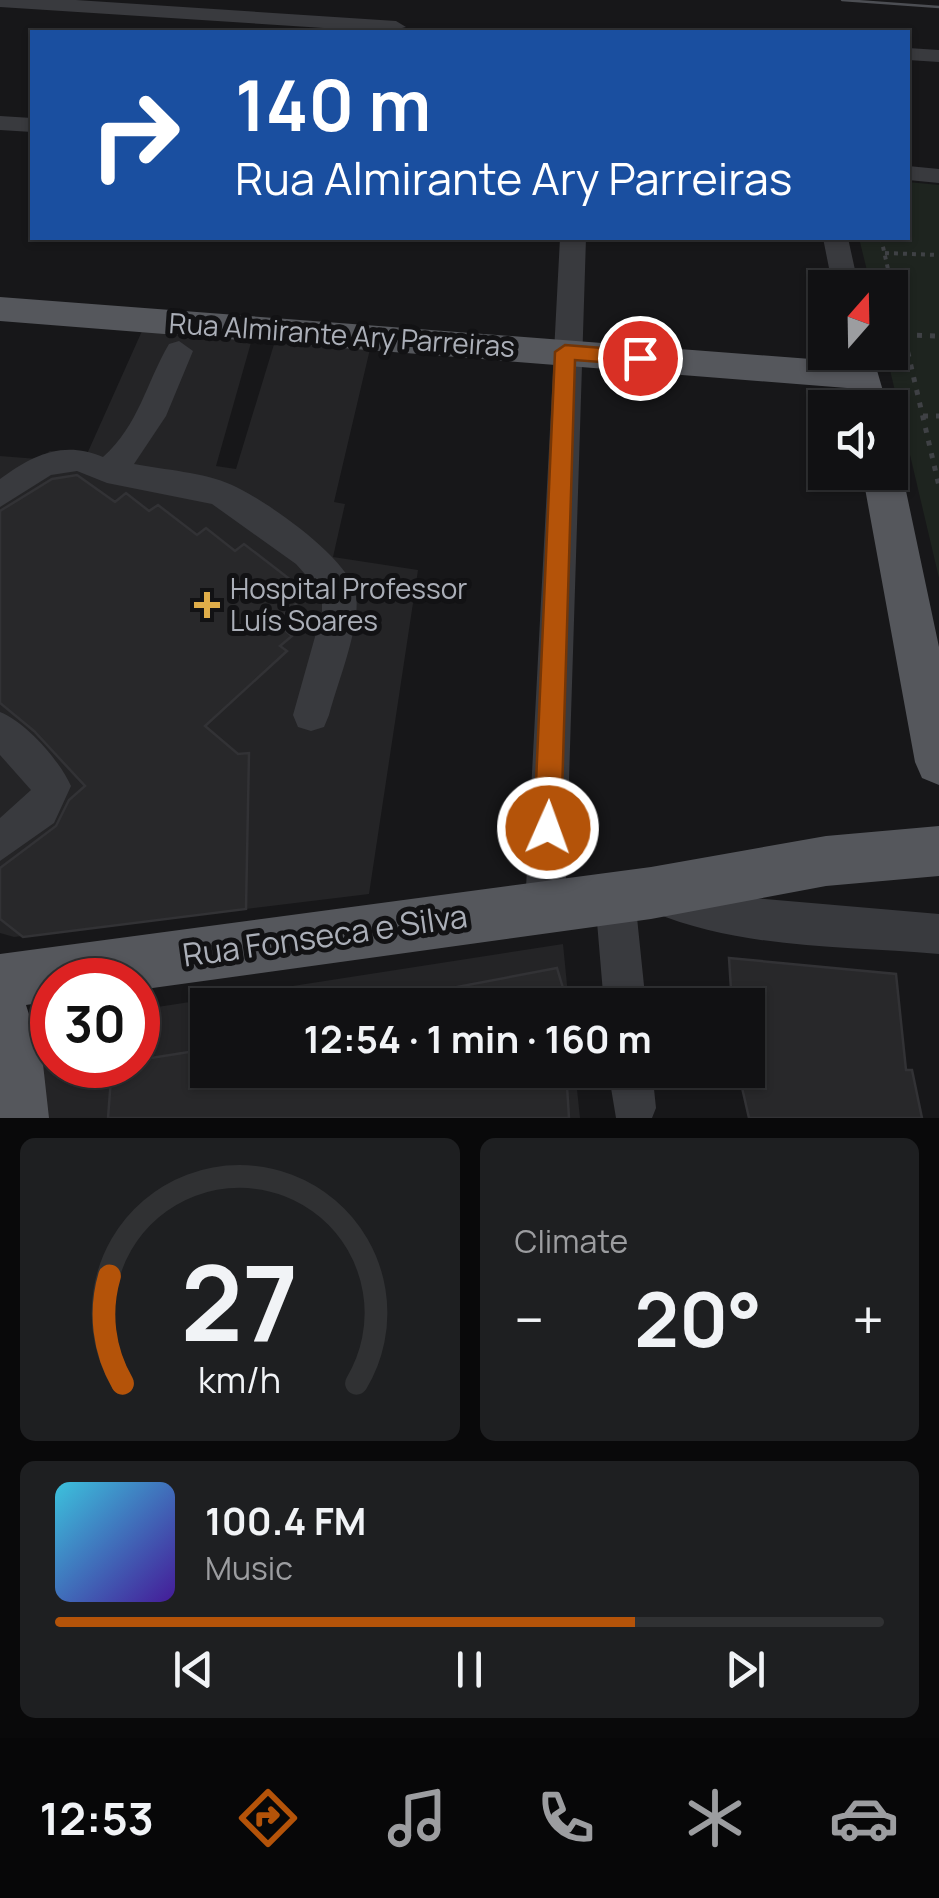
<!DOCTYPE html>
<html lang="en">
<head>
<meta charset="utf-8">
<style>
  :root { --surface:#111113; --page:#1e1f21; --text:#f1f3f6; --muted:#9c9da0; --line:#303133; --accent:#b45309 }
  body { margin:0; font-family:Manrope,sans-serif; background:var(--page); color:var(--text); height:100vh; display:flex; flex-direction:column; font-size:38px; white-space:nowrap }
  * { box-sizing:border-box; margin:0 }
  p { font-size:32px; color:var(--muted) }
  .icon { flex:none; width:55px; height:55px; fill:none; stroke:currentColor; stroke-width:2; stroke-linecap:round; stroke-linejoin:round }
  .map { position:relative; height:1118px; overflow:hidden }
  .side { display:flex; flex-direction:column; gap:20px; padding:20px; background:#09090a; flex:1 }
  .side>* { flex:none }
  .hud { position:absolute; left:30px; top:30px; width:880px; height:210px; border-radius:0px; box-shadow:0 2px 8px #0004,0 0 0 2px var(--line); background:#1a4fa0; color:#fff; overflow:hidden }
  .needle { width:65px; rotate:20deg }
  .controls { position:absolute; left:808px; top:270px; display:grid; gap:20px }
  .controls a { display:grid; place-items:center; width:100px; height:100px; border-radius:0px; background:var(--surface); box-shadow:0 2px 8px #0004,0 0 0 2px var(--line); font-size:50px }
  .speed { position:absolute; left:30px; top:958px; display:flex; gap:20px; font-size:50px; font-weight:700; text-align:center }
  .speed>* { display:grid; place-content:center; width:130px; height:130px; border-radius:50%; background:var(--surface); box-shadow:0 2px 8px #0004,0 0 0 2px var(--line); line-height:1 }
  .speed .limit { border:15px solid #d22; background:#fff; color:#111 }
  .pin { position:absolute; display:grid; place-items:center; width:85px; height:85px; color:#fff; margin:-42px; border:5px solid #fff; border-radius:50%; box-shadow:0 2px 10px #0007 }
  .me { position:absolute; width:110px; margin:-55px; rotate:2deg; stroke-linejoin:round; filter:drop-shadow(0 0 8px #0008) }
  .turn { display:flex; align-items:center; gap:35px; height:210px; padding:0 40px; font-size:45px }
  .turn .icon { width:130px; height:130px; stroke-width:2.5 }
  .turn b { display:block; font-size:70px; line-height:85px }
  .big { font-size:75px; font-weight:700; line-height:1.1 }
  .side .card { flex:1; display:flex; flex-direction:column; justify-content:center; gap:15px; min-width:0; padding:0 35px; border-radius:15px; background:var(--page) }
  .side .dial { align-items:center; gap:0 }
  .dial svg { height:260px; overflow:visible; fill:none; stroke:var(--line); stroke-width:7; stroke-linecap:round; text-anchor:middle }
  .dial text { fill:var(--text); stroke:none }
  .song { display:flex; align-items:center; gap:30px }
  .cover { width:120px; height:120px; border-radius:15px; background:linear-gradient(135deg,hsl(190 70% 55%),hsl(260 70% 35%)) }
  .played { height:10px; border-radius:5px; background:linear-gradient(90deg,var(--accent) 70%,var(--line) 70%) }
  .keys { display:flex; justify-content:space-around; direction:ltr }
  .heat { display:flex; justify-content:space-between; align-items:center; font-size:55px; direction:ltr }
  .side .tiles { flex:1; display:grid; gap:20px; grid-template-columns:1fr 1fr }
  .card:last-child { grid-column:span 2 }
  .trip { position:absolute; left:190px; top:988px; width:575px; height:100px; border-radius:0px; background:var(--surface); box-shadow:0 2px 8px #0004,0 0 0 2px var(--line); font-weight:700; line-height:100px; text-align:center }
  .tabs { display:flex; height:160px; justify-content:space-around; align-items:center; background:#070708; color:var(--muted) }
  .tabs .icon { width:70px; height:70px }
  .tabs .active { color:var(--accent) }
  .tabs b { font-size:45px; color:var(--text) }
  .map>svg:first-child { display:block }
</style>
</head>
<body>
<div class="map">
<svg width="939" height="1118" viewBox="0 0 939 1118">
  <rect width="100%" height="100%" fill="#171719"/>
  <!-- built -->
  <path fill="#242426" d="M142,331l110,8 -36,127 20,3 39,-128 95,8 -36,153 11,2 -12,53 85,13 -49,324 -355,43 -14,-4v-477l38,3 12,-8 37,3z
    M563,944l6,61h-361v65h367l5,48h-539l-10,-82 14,-14 7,-1v44h86v-55z"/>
  <!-- green -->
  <path fill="#1e241f" d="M908,182l31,3v393l-53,-225 4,-1v-64l-19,-1 -12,-49h49z"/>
  <!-- building -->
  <path fill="#28282a" stroke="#323235" stroke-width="2.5" d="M77,475l38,27 11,-9 23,18 9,-6 39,30 9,-7 29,23 9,-7 52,40 -6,5 12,10 -27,23 17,14 -12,10 7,5 -82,75 33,28 11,-1 -3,156 -223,28 -23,-18v-51l56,-42 13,-26 16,-14 -51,-55 -34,-28v-192l52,-32z
    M729,958l167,16 10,96h6l10,48h-173l-11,-48h10v-65h-16z
    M557,968l11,37h-147l-1,-11z
    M208,1049v21h358l3,48h-461l4,-53h26v-5z"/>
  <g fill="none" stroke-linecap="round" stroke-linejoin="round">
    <!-- path-far1 -->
    <path stroke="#3f4145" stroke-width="4" stroke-dasharray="4 5" stroke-linecap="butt" d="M881,238l9,40
      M885,253l54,2"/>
    <!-- path -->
    <path stroke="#3f4145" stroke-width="5" stroke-dasharray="5 8" stroke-linecap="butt" d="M890,276l49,210
      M904,335l35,1
      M923,416h16"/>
    <!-- minor -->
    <path fill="#393a3e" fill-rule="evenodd" d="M0,0h76l320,21 10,6 -20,5 -386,-25z
      M908,48l31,2v12l-31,-2z
      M0,116l32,2v14l-32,-2z
      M908,166l31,3v14l-31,-3z
      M560,238h26l-21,669 -6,14 -14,6 -14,-6 -6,-14z
      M823,238h25l11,50h-26z
      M179,341l14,10 -27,65 -32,48c31,6 69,8 98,21 33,15 118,73 124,110 5,31 -19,89 -27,120l-5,12 -13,4 -13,-4 -5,-12 29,-103v-19l-26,-29 -84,-60 -105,-21 -30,-12 -26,4 -51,32v-28c33,-24 63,-39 103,-22 36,-32 43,-74 66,-113z
      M845,352h28l4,24 -4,7h-20z
      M0,712c26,10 60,49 71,74l-17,37 -54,38v-43l31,-28 -31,-35z
      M615,878l14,6 6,14 11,107h-42l-9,-107 6,-14z
      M667,878l74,19 198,17v40c-94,-8 -198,-5 -286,-42l-6,-14 6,-14z
      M608,1070h44l4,38 -4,10h-36z"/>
    <!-- major -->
    <path fill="#55575c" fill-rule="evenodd" d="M0,297l863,66 13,4 12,41h-38l-3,-20 -847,-67z
      M890,459l12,13 37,175v138l-17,-7 -7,-16 -53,-290h28z
      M939,826v50l-113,10 -175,33 -513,71v-10h-86v21l-26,4 16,50 7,63h-49v-164l651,-87 175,-31z"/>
    <!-- tram -->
    <path stroke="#4c4e53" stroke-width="2.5" d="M842,0l97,7"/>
  </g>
  <!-- route -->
  <path fill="#b45309" stroke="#753606" stroke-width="2.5" d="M565,345l75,6 9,7 -9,7 -65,-5 -14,468 -4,9 -9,4 -10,-4 -4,-9 21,-476z"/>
  <!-- markers -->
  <path fill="#dfad49" stroke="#121214" stroke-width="4" d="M202 590h10v10h10v10h-10v10h-10v-10h-10v-10h10z"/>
  <g text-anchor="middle" stroke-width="10" stroke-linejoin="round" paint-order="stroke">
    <!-- street labels -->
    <g font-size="28" fill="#abafb8" stroke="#121214">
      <text transform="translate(342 335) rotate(4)" y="10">Rua Almirante Ary Parreiras</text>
    </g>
    <!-- poi labels -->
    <g font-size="28" fill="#abafb8" stroke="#121214" text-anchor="start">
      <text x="230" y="599">Hospital Professor<tspan x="230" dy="32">Luís Soares</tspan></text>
    </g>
    <!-- near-street labels -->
    <g font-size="32" fill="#abafb8" stroke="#121214">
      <text transform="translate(325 936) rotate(-8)" y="11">Rua Fonseca e Silva</text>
    </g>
  </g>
</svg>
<div class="controls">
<a><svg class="needle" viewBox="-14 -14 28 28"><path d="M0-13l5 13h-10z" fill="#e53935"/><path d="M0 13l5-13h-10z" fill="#9c9da0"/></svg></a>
<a><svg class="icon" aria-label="sound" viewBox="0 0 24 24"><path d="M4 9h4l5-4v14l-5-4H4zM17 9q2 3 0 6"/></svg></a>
</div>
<div class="speed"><div class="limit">30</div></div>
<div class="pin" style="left:640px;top:358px;background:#d93025"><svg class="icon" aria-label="arrive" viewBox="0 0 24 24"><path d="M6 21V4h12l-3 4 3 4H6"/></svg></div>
<svg class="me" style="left:548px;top:828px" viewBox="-20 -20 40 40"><circle r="17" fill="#b45309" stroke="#fff" stroke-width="3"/><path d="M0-11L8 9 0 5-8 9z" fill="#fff"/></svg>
<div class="trip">12:54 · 1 min · 160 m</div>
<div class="hud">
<div class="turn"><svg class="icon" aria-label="right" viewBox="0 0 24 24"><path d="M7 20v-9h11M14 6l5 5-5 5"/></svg><div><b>140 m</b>Rua Almirante Ary Parreiras</div></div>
</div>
</div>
<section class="side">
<div class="tiles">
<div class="card dial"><svg viewBox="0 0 100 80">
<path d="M14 69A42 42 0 1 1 86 69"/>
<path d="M14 69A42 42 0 0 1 10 36" stroke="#b45309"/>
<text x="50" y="56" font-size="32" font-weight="700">27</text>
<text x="50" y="72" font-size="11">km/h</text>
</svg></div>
<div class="card"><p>Climate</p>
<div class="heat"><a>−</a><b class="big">20°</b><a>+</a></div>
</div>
<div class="card">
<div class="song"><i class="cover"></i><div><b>100.4 FM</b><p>Music</p></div></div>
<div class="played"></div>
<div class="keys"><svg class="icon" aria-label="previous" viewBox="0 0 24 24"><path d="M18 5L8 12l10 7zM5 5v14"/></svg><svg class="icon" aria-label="pause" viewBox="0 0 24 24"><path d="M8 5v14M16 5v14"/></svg><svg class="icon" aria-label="next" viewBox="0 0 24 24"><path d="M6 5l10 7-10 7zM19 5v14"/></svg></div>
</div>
</div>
</section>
<nav class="tabs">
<b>12:53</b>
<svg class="icon active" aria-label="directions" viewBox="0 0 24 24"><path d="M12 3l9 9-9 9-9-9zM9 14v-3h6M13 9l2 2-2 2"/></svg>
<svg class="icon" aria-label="music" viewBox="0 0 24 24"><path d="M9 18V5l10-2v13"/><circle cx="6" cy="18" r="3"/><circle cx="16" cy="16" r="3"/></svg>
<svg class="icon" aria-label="phone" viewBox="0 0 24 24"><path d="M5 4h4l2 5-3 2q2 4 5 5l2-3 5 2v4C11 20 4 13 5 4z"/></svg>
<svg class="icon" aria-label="climate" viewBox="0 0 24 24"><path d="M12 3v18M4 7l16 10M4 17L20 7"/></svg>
<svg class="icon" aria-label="car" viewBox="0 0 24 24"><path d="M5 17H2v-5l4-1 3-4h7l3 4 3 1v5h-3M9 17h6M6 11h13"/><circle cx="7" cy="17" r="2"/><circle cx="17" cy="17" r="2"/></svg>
</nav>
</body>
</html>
